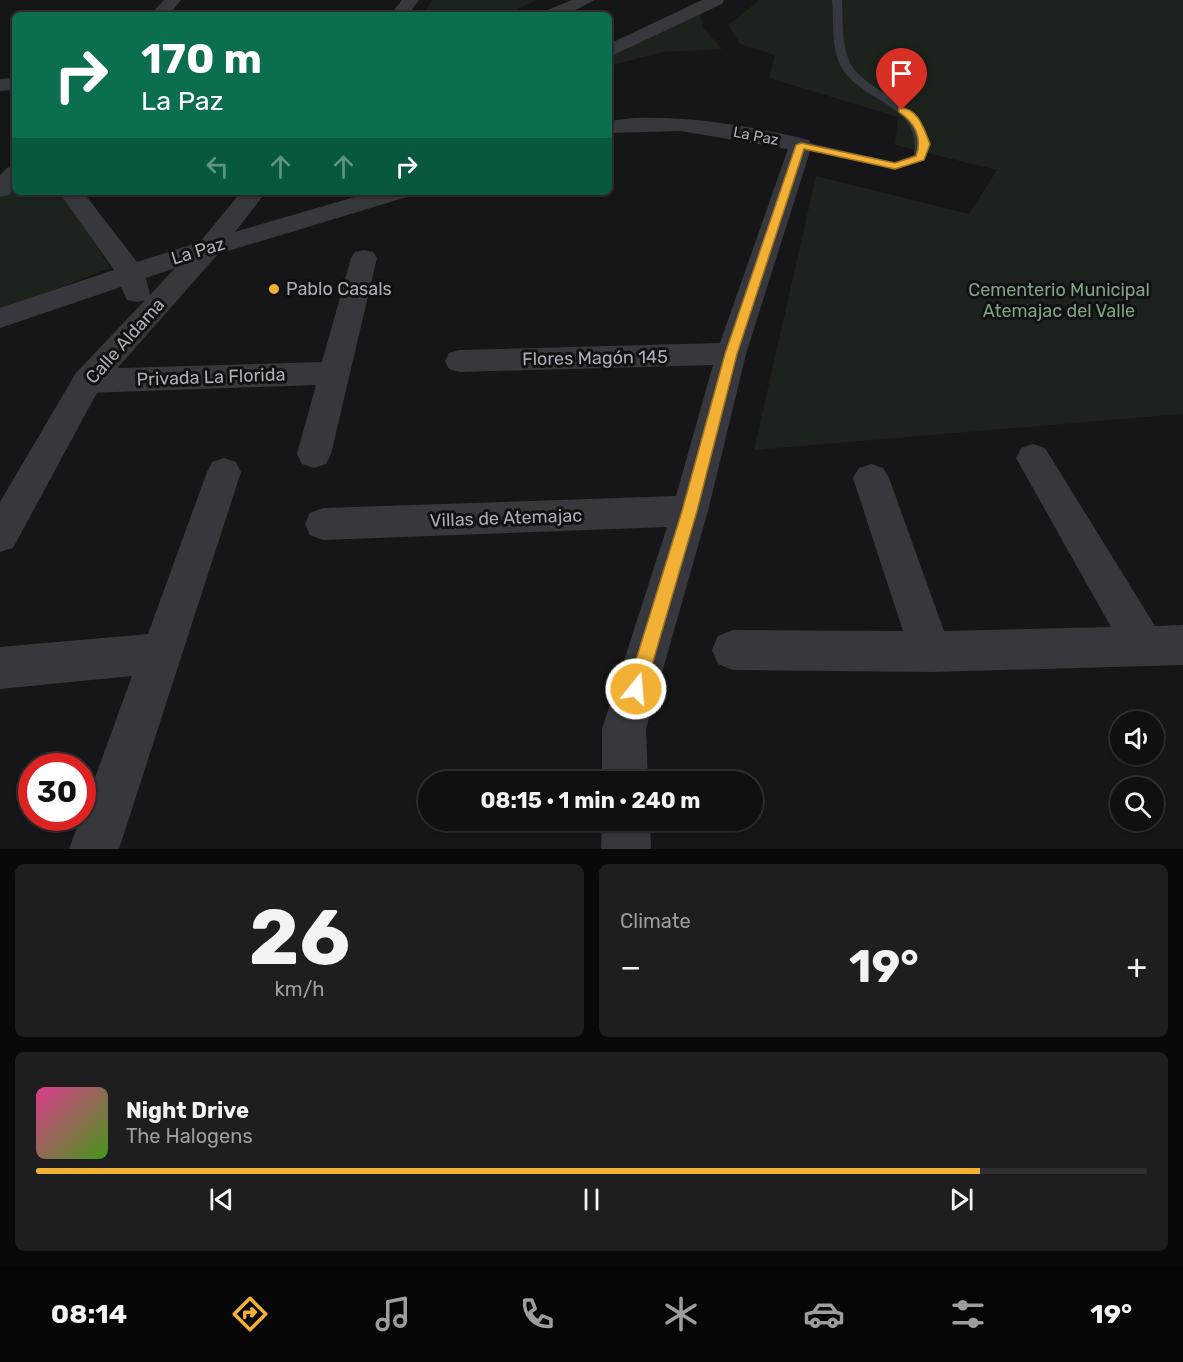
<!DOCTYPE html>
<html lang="en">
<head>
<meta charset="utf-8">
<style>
  :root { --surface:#101012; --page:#1e1e20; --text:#f1f3f6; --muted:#9c9d9f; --line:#303032; --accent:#f2b134 }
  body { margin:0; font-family:Rubik,sans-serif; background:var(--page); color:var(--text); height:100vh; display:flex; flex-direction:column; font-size:22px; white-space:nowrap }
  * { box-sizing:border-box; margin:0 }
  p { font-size:20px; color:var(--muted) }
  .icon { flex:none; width:33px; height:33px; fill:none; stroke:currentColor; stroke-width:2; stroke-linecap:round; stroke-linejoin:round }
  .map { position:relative; height:849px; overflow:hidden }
  .side { display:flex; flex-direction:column; gap:15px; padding:15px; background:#09090a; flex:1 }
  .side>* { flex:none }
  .hud { position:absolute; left:12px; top:12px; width:600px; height:183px; border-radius:9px; box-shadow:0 2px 4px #0004,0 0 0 2px var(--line); background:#0b6e4f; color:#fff; overflow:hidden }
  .controls { position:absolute; left:1110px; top:711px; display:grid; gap:12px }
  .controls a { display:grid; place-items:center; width:54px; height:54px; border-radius:50%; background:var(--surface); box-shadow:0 2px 4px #0004,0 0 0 2px var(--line); font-size:30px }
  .speed { position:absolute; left:18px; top:753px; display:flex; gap:12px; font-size:30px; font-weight:700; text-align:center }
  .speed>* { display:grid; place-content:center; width:78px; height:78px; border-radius:50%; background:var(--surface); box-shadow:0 2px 4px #0004,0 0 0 2px var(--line); line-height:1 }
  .speed .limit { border:9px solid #d22; background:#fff; color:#111 }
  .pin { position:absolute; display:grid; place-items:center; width:51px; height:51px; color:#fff; margin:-62px -26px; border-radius:50% 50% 50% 0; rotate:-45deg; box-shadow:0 0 6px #0007 }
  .pin .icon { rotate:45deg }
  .me { position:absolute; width:66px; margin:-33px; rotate:17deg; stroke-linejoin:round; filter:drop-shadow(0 0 4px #0008) }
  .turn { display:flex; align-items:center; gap:21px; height:126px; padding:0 30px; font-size:27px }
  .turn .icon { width:78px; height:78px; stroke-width:2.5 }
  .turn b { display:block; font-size:42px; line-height:51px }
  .lanes { display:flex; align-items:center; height:57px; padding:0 30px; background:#0003; justify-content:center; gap:30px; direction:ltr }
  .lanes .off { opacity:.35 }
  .big { font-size:45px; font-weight:700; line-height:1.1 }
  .side .card { flex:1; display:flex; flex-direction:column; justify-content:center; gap:9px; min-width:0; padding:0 21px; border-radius:9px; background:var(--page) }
  .side .dial { align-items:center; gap:0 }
  .dial b { font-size:78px; line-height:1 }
  .song { display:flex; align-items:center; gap:18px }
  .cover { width:72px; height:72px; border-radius:9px; background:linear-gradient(135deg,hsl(330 70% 55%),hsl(100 70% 35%)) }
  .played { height:6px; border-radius:3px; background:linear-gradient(90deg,var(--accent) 85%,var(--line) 85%) }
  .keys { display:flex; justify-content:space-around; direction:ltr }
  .heat { display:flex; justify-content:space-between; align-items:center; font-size:33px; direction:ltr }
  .side .tiles { flex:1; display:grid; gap:15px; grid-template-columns:1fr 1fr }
  .card:last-child { grid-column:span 2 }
  .trip { position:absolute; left:418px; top:771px; width:345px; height:60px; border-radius:30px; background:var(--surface); box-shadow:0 2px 4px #0004,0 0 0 2px var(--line); font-weight:700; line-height:60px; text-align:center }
  .dock { display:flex; height:96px; justify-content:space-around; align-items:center; background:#060607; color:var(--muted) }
  .dock .icon { width:42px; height:42px }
  .dock .current { color:var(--accent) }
  .dock b { font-size:27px; color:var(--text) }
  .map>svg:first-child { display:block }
</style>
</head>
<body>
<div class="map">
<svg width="1183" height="849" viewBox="0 0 1183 849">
  <rect width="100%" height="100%" fill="#161618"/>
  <!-- green -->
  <path fill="#1c231d" d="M433,0h103l-30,15h-85z
    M760,0h423v414l-429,36 62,-274 153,38 28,-44 -102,-25 3,-28 -129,-39 6,-23 -35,-11 -12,-19z
    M700,13l4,16 18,20 -60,3 -53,14v-12z
    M15,176v16h48l47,76 -110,43v-118z"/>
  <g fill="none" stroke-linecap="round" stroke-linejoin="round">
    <!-- service -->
    <path fill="#37383d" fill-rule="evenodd" d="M832,0h10c1,20 -1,52 12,69 20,27 93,45 70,91l-29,10 -100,-25 6,-4 93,21 20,-7c9,-50 -51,-52 -72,-87 -11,-18 -8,-47 -10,-68z"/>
    <!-- minor -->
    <path fill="#37383d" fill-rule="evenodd" d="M572,0h23l-29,15h-24l3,-4z
      M702,0h22l-2,4 -113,53v-13z
      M15,78v12l-15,1v-12z
      M633,118c60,-2 118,8 176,22l3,5 -66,209 -38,157 -62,218 2,53h-46v-53l65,-202 -344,13 -13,-5 -5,-11 5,-11 13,-5 353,-12 37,-131 -253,7 -11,-3 -4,-8 4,-8 11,-3 260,-7 68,-194 -107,-18 -72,2v-12z
      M372,192h38l-3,5 -189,57 -9,2 -9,-2 -4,-6 4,-6z
      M364,250l9,2 4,6 -46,196 -5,10 -12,4 -12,-4 -5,-10 19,-69 -229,8 -11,-4 -5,-8 5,-8 11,-4 235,-7 29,-104 4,-6z
      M1033,444l12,4 110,178 28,-1v40l-252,7 -198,-2 -15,-6 -6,-14 6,-14 15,-6 170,1 -50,-153 6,-10 12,-4 12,4 6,10 55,153 167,-4 -95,-169 5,-10z
      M224,458l12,4 5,10 -122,377h-50l63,-173 -132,13v-42l148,-13 59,-162 5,-10z
      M602,820h48l1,29h-50z"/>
    <!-- tertiary -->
    <path fill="#37383d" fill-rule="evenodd" d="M164,0h17l-12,15h-19z
      M402,0h17l-11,15h-18z
      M15,166v22l-6,7 -9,2v-22l7,-7z
      M59,192h24l54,70 63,-20 41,-50h25l-48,62 -119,135 -86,159 -13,4v-50l76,-129 69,-73 -8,2 -10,-2 -6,-13 -121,41v-20l114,-38zM175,268l-25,27 -4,-17z"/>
  </g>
  <!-- route -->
  <path fill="#f2b134" stroke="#9d7322" stroke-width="1.5" d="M899,108c19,-1 25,21 31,36l-6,16 -29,9 -91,-20 -67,205 -40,157 -52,178 -3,7 -6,2 -7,-2 -2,-7 55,-178 43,-157 71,-209 5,-2 94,20 21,-7c7,-19 -2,-34 -17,-44z"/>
  <!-- markers -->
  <circle fill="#f2b134" stroke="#111113" stroke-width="2" cx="274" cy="289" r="6"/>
  <g text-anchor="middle" stroke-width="6" stroke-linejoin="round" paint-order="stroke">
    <!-- far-street labels -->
    <g font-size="15" fill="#a8adb8" stroke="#111113">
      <text transform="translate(756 136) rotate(11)" y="5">La Paz</text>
    </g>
    <!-- street labels -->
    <g font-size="18" fill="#a8adb8" stroke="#111113">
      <text transform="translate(198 251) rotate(-17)" y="6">La Paz</text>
      <text transform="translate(125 341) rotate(-48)" y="6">Calle Aldama</text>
      <text transform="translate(595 358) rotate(-1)" y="6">Flores Magón 145</text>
      <text transform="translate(211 377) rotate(-2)" y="6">Privada La Florida</text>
      <text transform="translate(506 518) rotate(-2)" y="6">Villas de Atemajac</text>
    </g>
    <!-- poi labels -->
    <g font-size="18" fill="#a8adb8" stroke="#111113" text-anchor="start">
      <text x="286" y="295">Pablo Casals</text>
    </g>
    <!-- park labels -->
    <g font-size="18" fill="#7fa381" stroke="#111113">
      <text x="1059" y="296">Cementerio Municipal<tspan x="1059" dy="21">Atemajac del Valle</tspan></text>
    </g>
  </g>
</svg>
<div class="controls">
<a><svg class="icon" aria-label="sound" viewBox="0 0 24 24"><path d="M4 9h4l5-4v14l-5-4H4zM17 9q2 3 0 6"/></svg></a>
<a><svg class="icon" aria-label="search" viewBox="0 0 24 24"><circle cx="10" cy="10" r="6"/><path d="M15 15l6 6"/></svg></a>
</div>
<div class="speed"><div class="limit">30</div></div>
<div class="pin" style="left:902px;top:110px;background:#d93025"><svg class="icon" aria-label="arrive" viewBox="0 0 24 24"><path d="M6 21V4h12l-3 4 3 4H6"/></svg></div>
<svg class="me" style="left:636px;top:689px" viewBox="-20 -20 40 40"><circle r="17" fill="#f2b134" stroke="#fff" stroke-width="3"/><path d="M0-11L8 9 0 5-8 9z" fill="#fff"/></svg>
<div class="trip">08:15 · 1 min · 240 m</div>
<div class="hud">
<div class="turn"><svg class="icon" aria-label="right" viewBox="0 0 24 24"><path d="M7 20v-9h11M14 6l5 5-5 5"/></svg><div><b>170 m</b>La Paz</div></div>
<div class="lanes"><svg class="icon off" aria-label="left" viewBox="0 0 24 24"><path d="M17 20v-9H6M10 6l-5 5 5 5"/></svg><svg class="icon off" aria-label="ahead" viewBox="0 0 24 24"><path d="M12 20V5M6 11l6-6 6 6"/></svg><svg class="icon off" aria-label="ahead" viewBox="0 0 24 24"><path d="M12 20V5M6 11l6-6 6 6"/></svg><svg class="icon" aria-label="right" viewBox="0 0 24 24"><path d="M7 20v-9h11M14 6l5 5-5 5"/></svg></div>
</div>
</div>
<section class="side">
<div class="tiles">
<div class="card dial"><b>26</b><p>km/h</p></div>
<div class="card"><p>Climate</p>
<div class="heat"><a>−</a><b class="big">19°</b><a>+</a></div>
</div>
<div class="card">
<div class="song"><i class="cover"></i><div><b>Night Drive</b><p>The Halogens</p></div></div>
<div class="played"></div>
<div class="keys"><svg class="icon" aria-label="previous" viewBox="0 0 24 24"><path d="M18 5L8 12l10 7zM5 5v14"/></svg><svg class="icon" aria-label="pause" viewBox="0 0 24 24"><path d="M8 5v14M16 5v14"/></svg><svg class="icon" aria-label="next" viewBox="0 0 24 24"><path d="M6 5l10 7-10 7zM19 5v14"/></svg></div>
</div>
</div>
</section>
<nav class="dock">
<b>08:14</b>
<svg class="icon current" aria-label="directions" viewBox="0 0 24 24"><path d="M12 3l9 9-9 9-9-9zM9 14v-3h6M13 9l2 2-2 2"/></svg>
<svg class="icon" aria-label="music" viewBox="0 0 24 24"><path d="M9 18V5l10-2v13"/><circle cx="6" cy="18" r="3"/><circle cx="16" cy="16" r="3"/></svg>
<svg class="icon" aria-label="phone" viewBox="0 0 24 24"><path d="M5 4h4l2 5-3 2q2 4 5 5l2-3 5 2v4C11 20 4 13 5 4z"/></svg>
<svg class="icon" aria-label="climate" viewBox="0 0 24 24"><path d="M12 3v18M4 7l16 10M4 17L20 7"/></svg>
<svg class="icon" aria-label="car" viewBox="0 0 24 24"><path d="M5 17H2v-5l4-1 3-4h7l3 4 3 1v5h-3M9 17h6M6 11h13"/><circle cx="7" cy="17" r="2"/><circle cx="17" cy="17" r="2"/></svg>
<svg class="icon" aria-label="filters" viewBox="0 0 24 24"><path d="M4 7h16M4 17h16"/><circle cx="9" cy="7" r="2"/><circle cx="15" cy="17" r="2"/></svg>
<b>19°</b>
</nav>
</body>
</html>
